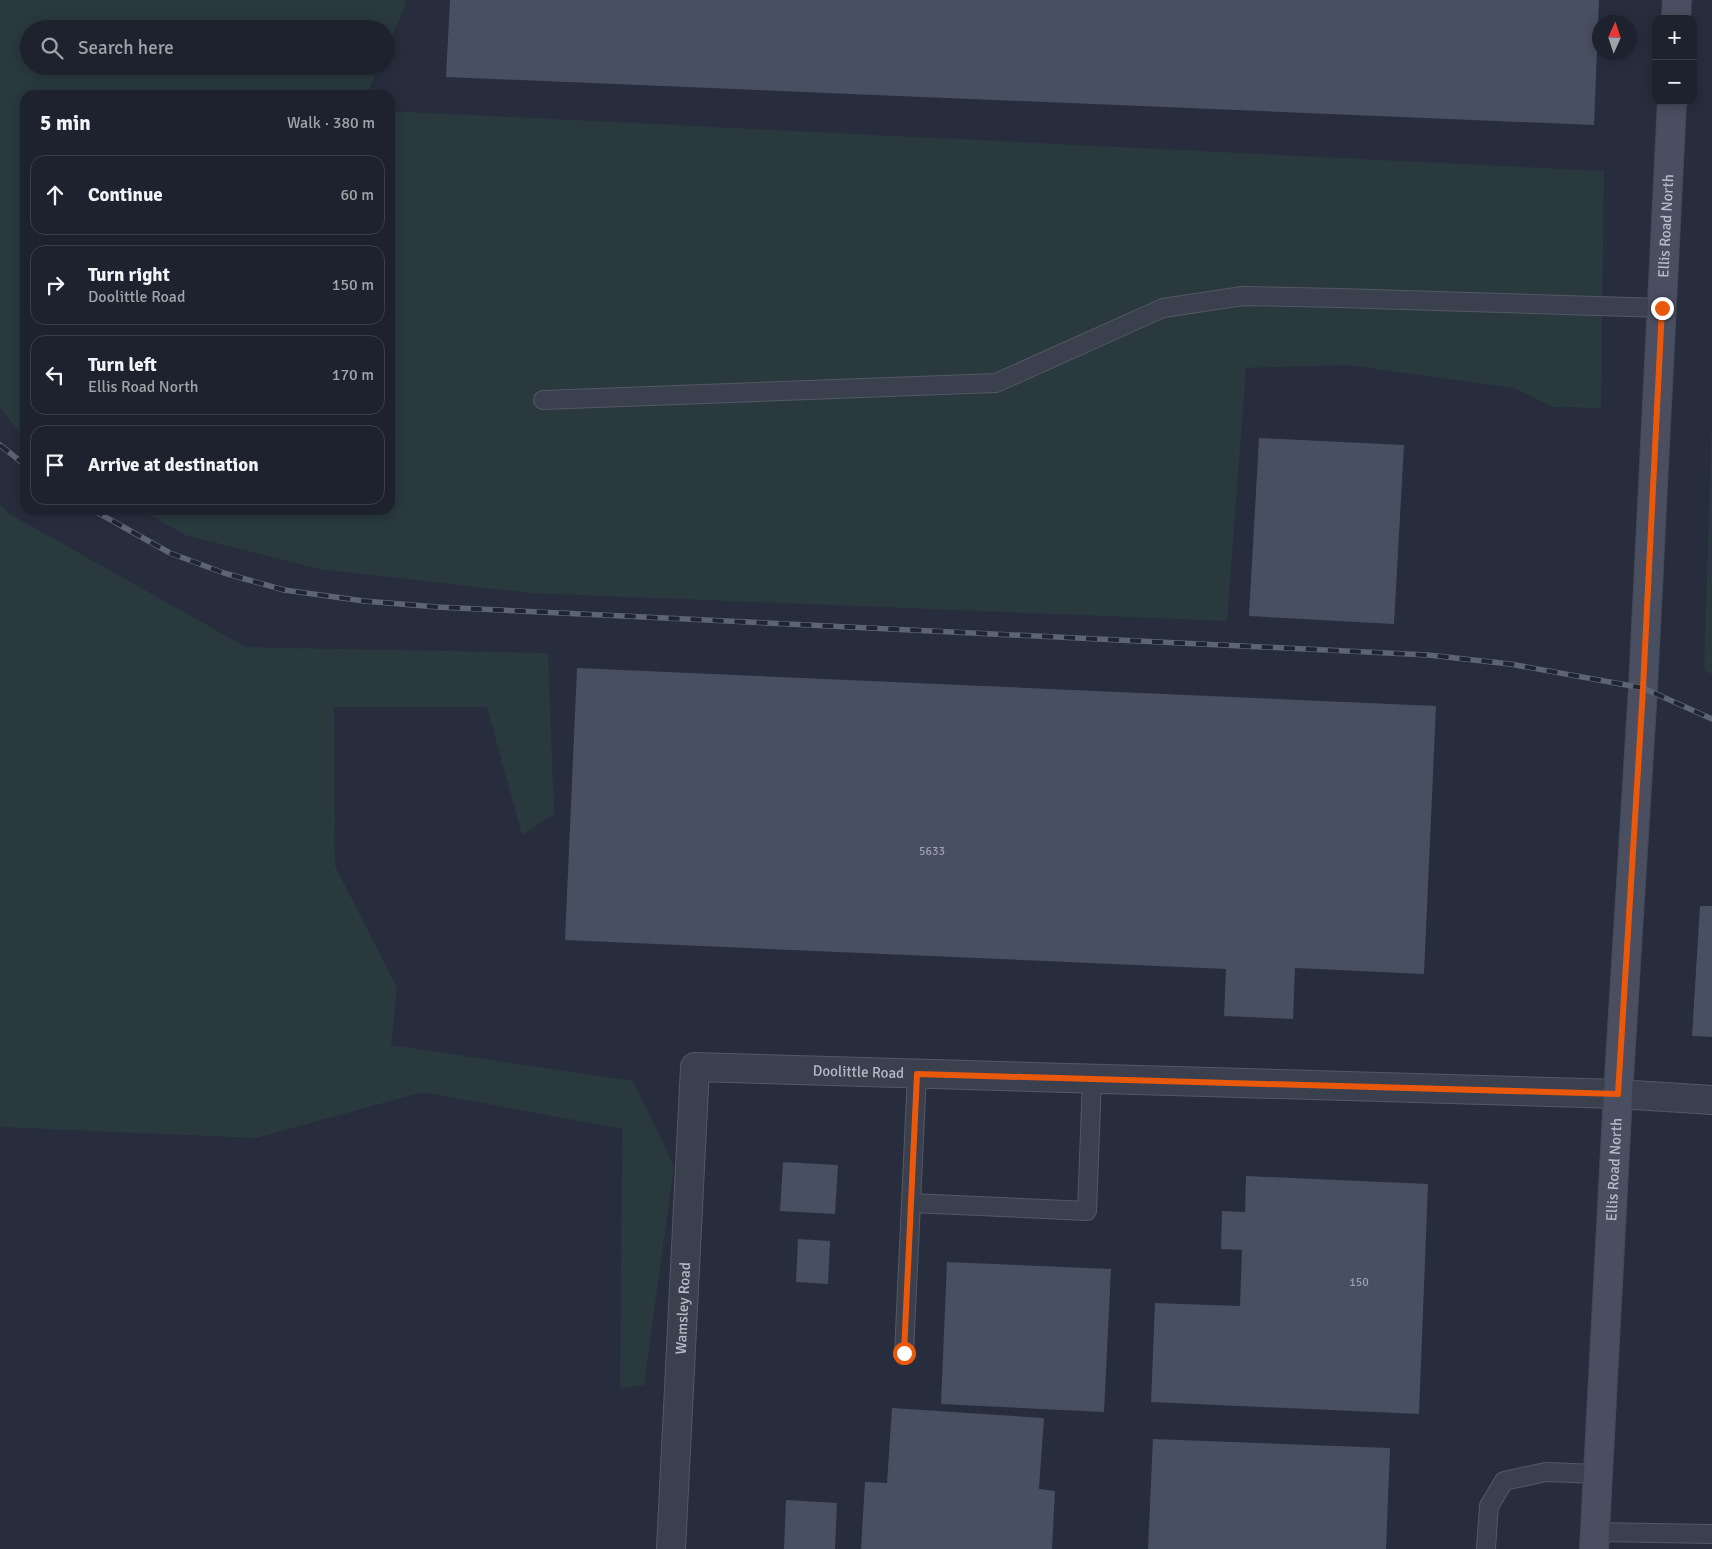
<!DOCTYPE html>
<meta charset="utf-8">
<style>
:root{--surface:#1d222e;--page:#2a2f3a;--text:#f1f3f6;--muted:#a0a4aa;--line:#3b3f4a}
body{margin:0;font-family:Signika,sans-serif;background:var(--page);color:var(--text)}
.controls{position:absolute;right:15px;top:15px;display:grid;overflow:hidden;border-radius:10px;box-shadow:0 2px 12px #0003}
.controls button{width:45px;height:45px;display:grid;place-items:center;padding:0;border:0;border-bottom:1px solid var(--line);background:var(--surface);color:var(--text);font:25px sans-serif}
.compass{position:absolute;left:1592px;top:15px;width:45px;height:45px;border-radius:50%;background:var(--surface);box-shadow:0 2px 12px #0003;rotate:3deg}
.stop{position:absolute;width:15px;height:15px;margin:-11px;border:4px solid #ea580c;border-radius:50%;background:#fff}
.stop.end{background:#ea580c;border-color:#fff;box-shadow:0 1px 5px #0008}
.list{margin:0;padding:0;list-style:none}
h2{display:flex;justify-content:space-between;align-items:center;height:65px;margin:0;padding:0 20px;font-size:21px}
h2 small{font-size:16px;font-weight:400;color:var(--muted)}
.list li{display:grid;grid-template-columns:32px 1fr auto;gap:15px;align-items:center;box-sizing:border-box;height:80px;margin:0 10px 10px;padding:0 10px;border:1px solid var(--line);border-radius:15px}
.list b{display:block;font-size:19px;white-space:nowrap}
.list p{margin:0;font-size:16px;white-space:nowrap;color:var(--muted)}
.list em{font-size:16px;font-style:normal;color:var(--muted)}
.icon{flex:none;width:28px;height:28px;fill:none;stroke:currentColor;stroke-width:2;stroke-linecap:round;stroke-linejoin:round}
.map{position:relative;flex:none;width:1712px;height:1549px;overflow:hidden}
.search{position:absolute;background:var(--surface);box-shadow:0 2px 12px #0003;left:20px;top:20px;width:375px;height:55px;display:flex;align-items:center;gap:12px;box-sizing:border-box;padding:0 18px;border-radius:28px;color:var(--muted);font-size:19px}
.panel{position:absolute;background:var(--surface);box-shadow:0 2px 12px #0003;left:20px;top:90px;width:375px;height:425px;border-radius:15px}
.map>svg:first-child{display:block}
.green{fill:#29393e}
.building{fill:#484f61}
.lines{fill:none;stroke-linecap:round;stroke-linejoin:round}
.lane-casing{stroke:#535865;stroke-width:20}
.street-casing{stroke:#535865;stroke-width:30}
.secondary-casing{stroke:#444957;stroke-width:30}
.lane{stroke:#3b404e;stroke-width:18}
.street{stroke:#3b404e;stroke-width:28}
.secondary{stroke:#494f60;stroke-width:28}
.rail-casing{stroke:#5d6474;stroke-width:5.5}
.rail{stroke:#1f2533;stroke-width:4;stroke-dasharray:11;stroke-linecap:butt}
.route{stroke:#ea580c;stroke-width:6}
.labels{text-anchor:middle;stroke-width:5;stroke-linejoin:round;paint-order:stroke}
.number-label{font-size:12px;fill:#9ba0ae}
.street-label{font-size:15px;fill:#b7bbc8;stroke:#1f2533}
</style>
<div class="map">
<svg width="1712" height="1549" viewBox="0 0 1712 1549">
<rect width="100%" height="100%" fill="#272d3d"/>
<!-- green -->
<g class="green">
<path d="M0,0H405V6L386,50V29H29V66H379L367,95H25V440L0,408Z"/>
<path d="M390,111L1604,171L1601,408L1553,407L1514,388L1347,365L1246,368L1227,621L530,593L319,569L185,535L141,510H390Z"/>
<path d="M1712,418V674L1704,670Z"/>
<path d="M0,505L8,513L246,647L548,653L554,814L522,835L487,707H334L335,866L397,988L391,1045L633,1081L674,1166L644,1385L620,1388L622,1129L423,1092L256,1138L0,1127Z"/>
</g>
<!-- building -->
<g class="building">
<path d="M450,0H1599L1594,125L446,77Z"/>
<path d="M1259,438L1404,445L1394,624L1249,616Z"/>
<path d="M577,668L1436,706L1424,974L1295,968L1293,1019L1224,1016L1226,969L565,940Z"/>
<path d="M1700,906H1712V1037L1692,1036Z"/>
<path d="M783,1162L838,1165L835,1214L780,1211Z"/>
<path d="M1246,1176L1428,1184L1419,1414L1151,1402L1155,1303L1240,1306L1242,1250L1221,1249L1222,1211L1245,1212Z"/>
<path d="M798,1239L830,1241L828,1284L796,1282Z"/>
<path d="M947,1262L1111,1269L1104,1412L941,1404Z"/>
<path d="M892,1408L1044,1418L1039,1489L1055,1491L1052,1549H861L865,1482L887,1483Z"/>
<path d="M1153,1439L1390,1448L1386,1549H1148Z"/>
<path d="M786,1500L837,1503L835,1549H784Z"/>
</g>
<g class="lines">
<!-- lane casing -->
<g class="lane-casing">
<g id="lane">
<path d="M543,400L996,383L1163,308L1243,296L1339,298L1662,308"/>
<path d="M911,1203L1087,1211L1092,1079"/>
<path d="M904,1353L917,1074"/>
<path d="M1595,1532L1712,1534"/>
<path d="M1486,1549L1489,1506L1504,1481L1546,1472L1598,1474"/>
</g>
</g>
<!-- street casing -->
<g class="street-casing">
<g id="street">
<path id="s1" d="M671,1549L695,1067L1618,1094L1712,1100"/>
</g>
</g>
<!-- secondary casing -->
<g class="secondary-casing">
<g id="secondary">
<path d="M1676,19L1677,0"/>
<path id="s2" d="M1594,1549L1618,1094L1643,688L1672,101"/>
</g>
</g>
<!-- lane -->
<use href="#lane" class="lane"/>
<!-- street -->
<use href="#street" class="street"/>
<!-- secondary -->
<use href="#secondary" class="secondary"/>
<!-- rail casing -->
<g class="rail-casing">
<g id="rail">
<path d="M0,445L25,465"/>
<path d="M93,510L170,553L224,573L284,590L364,601L437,607L1428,655L1510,664L1643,688L1712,719"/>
</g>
</g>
<!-- rail -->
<use href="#rail" class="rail"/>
</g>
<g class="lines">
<!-- route -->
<path class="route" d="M904,1353L917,1074L1618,1094L1643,688L1662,308"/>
</g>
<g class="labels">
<!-- number labels -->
<g class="number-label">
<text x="932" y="855">5633</text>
<text x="1359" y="1286">150</text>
</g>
<!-- street labels -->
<g class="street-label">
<text dy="5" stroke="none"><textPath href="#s2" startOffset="1325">Ellis Road North</textPath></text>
<text dy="5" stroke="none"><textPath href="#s1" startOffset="646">Doolittle Road</textPath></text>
<text dy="5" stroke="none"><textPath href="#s2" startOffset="380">Ellis Road North</textPath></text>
<text dy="5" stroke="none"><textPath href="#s1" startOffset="241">Wamsley Road</textPath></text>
</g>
</g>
</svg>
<div class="controls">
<button>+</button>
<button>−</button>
</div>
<svg class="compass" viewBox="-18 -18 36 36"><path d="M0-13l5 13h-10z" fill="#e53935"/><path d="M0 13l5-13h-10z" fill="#a0a4aa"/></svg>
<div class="stop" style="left:904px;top:1353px"></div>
<div class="stop end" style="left:1662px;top:308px"></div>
<div class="search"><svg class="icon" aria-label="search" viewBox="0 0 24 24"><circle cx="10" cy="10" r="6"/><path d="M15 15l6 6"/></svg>Search here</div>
<section class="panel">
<h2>5 min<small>Walk · 380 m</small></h2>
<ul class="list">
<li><svg class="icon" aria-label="ahead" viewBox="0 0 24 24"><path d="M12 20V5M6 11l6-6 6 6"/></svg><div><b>Continue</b></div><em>60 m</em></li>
<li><svg class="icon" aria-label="right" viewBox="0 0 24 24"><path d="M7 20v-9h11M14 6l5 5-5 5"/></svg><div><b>Turn right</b><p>Doolittle Road</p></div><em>150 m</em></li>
<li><svg class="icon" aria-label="left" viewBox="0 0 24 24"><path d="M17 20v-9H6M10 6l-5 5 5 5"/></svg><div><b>Turn left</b><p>Ellis Road North</p></div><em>170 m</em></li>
<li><svg class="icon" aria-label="arrive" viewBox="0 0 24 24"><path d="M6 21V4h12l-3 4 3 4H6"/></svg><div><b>Arrive at destination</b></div></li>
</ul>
</section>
</div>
